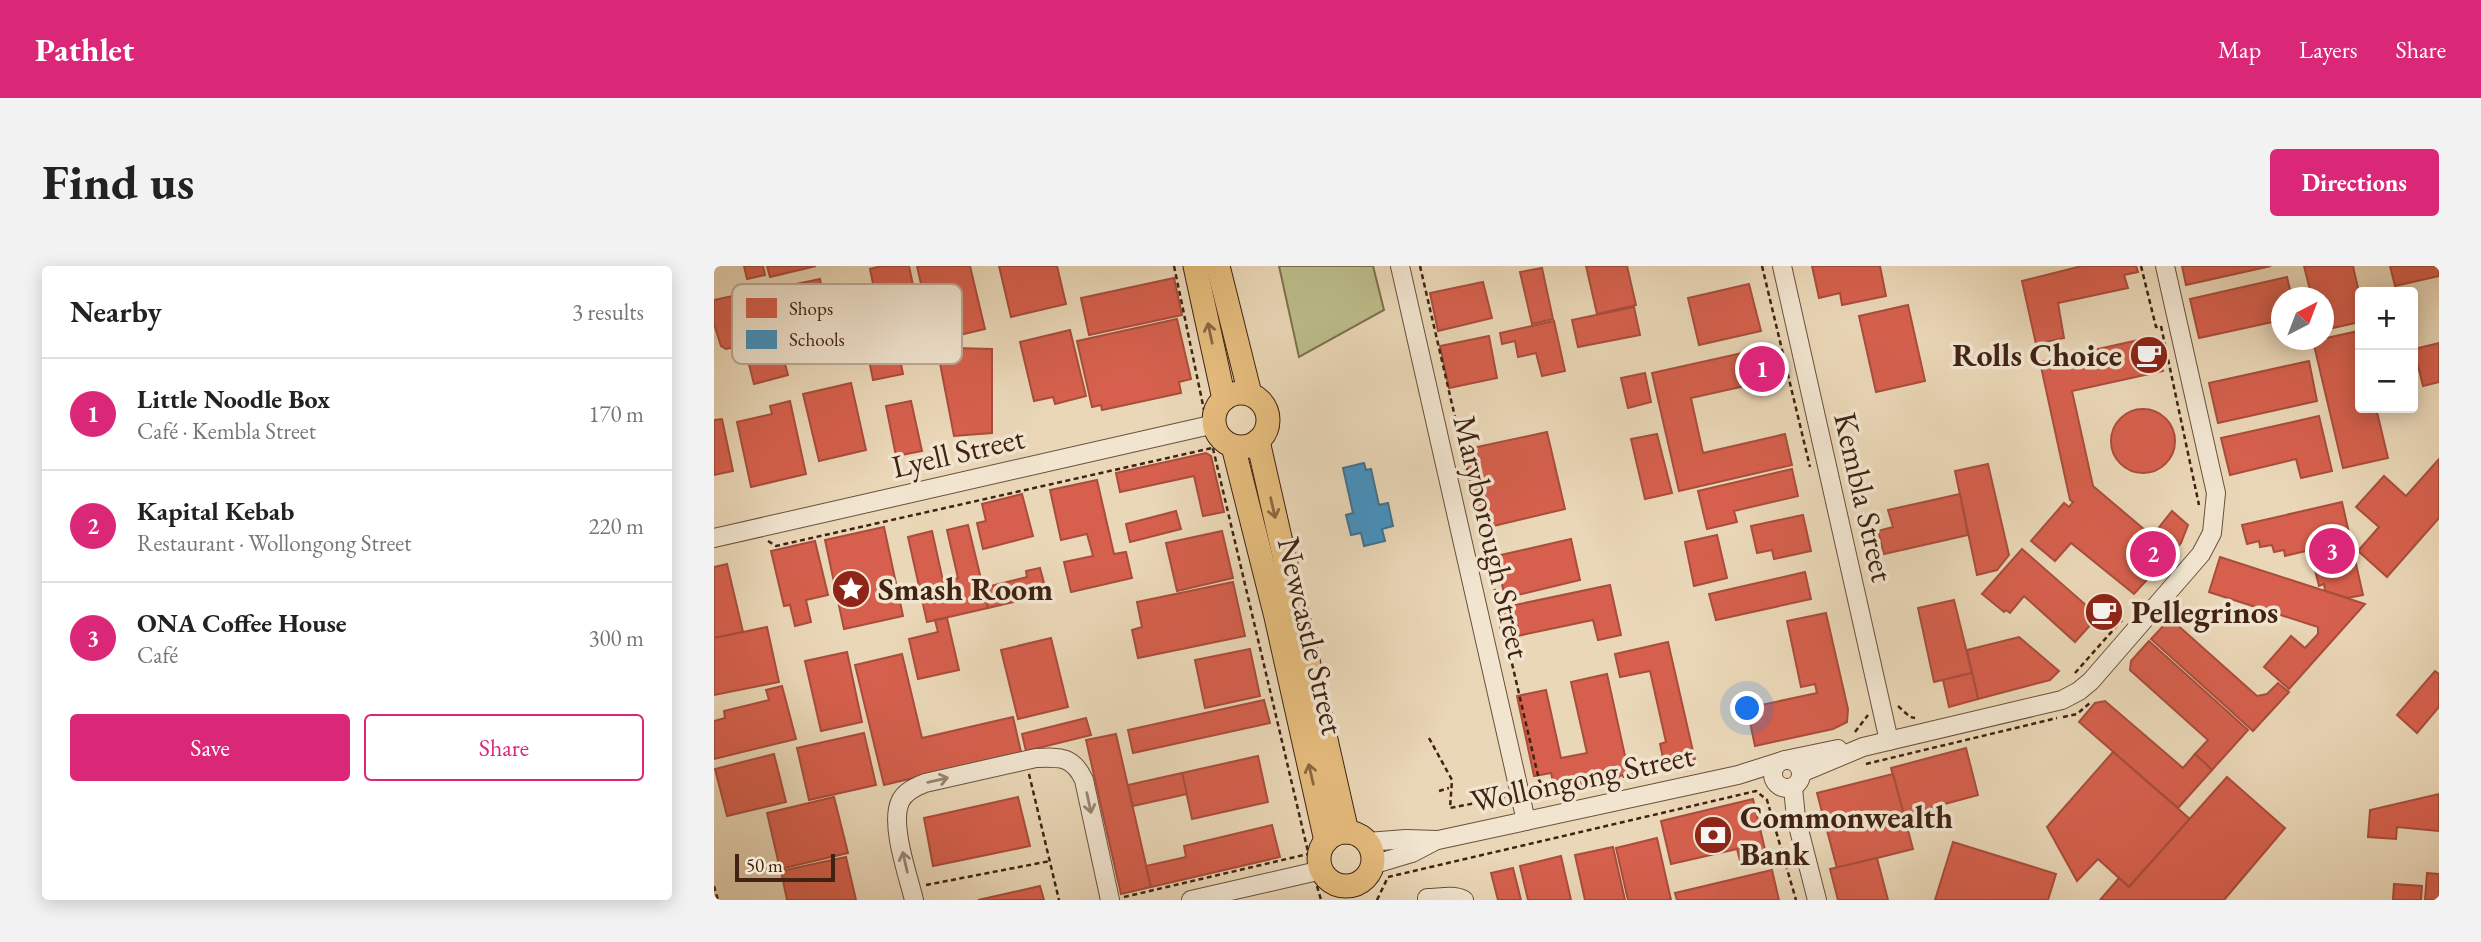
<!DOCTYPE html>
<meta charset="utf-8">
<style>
:root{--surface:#fff;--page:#f2f2f2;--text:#222;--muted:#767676;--line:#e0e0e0;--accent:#db2777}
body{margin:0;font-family:"EB Garamond",serif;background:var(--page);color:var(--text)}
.controls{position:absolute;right:21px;top:21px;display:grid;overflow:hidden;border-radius:7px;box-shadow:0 4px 18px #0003}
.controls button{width:63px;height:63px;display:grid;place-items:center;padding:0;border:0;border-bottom:2px solid var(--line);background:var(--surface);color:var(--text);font:35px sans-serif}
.compass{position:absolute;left:1557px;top:21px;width:63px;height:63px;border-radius:50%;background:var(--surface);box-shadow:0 4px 18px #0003;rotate:42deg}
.scale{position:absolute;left:21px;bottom:18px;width:100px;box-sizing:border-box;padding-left:7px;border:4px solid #412213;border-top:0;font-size:19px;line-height:24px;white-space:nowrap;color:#412213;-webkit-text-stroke:5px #f1e5d0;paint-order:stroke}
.you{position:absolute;left:1034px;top:443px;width:24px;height:24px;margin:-18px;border:5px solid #fff;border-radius:50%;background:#1a73e8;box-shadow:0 0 0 10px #1a73e833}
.badge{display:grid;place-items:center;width:46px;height:46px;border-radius:50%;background:var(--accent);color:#fff;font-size:23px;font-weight:700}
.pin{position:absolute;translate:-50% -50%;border:4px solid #fff;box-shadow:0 2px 7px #0006}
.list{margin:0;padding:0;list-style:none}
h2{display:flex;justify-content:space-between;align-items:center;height:91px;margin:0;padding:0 28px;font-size:30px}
h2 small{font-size:23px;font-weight:400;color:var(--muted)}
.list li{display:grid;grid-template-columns:46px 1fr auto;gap:21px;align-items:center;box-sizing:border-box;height:112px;padding:0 28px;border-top:2px solid var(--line)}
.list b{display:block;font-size:26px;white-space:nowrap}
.list p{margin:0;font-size:23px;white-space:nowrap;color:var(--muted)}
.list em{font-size:23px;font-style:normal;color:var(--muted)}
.actions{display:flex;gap:14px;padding:21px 28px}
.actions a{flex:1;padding:16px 0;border:2px solid var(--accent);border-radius:7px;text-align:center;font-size:24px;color:var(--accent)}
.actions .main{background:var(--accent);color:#fff}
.map{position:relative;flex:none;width:1725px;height:634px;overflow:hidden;border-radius:7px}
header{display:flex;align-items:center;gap:42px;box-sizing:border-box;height:98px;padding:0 35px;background:var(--accent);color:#fff}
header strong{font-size:33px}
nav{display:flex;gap:38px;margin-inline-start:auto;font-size:24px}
.intro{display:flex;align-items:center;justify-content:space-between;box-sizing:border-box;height:168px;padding:0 42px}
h1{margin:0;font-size:49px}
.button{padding:18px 32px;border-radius:7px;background:var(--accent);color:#fff;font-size:24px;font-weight:700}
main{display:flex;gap:42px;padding:0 42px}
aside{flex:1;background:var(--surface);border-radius:7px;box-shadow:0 4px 18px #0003}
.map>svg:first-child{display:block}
.green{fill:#bcbd8a;stroke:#7e704e;stroke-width:2}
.shops{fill:#d6604d;stroke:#a94d3c;stroke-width:2}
.schools{fill:#4393c3;stroke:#42718e;stroke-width:2}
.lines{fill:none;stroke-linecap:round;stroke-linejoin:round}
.minor-casing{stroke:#6b4f3c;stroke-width:20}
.major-casing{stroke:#412213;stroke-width:25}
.path{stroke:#412213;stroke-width:2.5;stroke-dasharray:5 3.5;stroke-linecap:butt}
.minor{stroke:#f1e5d0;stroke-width:18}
.major{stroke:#e5bc7c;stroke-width:23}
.oneway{stroke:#8b6742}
.oneway2{stroke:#998472}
.labels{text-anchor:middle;stroke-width:7;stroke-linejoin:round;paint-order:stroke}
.poi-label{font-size:32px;font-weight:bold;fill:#412213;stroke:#f1e5d0;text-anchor:start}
.street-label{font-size:32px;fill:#412213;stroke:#f1e5d0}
.key{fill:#f1e5d0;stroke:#bcaa97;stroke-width:2}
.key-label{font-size:19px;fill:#412213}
</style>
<header>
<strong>Pathlet</strong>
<nav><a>Map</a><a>Layers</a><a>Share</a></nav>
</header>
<div class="intro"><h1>Find us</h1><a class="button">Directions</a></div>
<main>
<aside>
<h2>Nearby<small>3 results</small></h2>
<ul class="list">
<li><span class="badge">1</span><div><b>Little Noodle Box</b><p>Café · Kembla Street</p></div><em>170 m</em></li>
<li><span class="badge">2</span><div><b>Kapital Kebab</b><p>Restaurant · Wollongong Street</p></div><em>220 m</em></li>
<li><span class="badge">3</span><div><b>ONA Coffee House</b><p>Café</p></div><em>300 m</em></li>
</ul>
<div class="actions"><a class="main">Save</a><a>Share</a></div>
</aside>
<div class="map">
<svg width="1725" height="634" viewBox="0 0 1725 634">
<rect width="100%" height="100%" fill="#ead7b7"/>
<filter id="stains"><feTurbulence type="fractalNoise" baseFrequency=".00286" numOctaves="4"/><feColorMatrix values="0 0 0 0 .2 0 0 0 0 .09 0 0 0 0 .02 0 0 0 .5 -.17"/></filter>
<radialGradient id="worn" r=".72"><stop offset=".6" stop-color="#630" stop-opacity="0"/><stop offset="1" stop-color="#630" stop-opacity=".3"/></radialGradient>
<!-- green -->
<path class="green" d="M565,0H659L670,44L585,91Z"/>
<!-- shops -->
<g class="shops">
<path d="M30,0H49L51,9L33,13Z"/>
<path d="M53,0H102L56,11Z"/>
<path d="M168,0H195L204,43L166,52L156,3Z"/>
<path d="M203,0H256L271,63L220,75Z"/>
<path d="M285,0H343L352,38L297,51Z"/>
<path d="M872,0H913L922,39L883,48Z"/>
<path d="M1098,0H1166L1172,30L1128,39L1126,27L1105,32Z"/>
<path d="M1368,0H1422L1424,6L1410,9L1414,22L1344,37L1350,72L1322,78L1308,15Z"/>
<path d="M1468,0H1557L1472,19Z"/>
<path d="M1590,0H1639L1646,31V56L1610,64V32H1598Z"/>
<path d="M1676,0H1725V10L1681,20Z"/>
<path d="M828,2L839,53L818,58L806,6Z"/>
<path d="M1573,11L1578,32H1568V54L1485,72L1476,33Z"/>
<path d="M460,12L468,49L375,69L367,32Z"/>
<path d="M106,13L111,38L58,48L54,24Z"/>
<path d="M769,16L778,52L724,65L716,27Z"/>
<path d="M1035,18L1047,65L985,79L974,32Z"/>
<path d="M51,23L74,109L40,118L30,79L12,83L7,80L0,58V34Z"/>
<path d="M1194,39L1211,115L1162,126L1145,50Z"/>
<path d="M920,41L926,69L864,81L858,54Z"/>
<path d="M463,53L477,113L465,116L467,127L388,144L387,139L378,141L363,75Z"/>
<path d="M840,55L851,105L828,110L822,87L804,91L801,75L788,78L786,67Z"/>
<path d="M356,64L372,130L341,138L339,131L320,135L306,76Z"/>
<path d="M1644,65L1646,74V142H1662L1674,192L1629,202L1599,75Z"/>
<path d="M775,70L783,112L735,122L726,80Z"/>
<path d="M1438,71L1449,105L1358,125L1379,220L1438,270L1458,245L1474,259L1467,277L1420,328L1357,277L1341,295L1317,275L1350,237L1355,241L1359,236L1356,234L1326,96Z"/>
<path d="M1725,77V116L1709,120L1700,83Z"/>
<path d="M241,82L278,83V167L240,170L225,92L240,90Z"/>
<path d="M1051,82L1058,114L977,132L989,187L1071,168L1078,199L965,225L938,107Z"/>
<path d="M185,88L189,108L159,114L155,94Z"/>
<path d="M1595,95L1603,135L1504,157L1495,117Z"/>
<path d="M931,107L937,136L914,142L907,112Z"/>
<path d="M137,117L152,184L105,195L89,128Z"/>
<path d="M76,135L92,208L37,221L23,156L58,148L56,140Z"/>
<path d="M197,135L208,185L182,190L172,140Z"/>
<circle cx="1429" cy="175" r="32"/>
<path d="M1605,150L1618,205L1587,212L1582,193L1516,209L1507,172Z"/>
<path d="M8,153L19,205L0,209V154Z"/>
<path d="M833,166L851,243L767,263L749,184Z"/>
<path d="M943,168L958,227L931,233L917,173Z"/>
<path d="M492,187L497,190L510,246L489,250L480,210L406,226L402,207Z"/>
<path d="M1725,193V252L1673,311L1644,285L1665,261L1642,241L1670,210L1692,230Z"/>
<path d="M1274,198L1295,289L1283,304L1263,309L1241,205Z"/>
<path d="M1078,203L1084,230L1020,245L1023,256L993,263L984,225Z"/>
<path d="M383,214L400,288L412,286L418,312L357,326L350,296L379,290L373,268L347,274L336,224Z"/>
<path d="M308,228L319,270L269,283L263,257L272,255L268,238Z"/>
<path d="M1246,228L1254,269L1170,288L1164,265L1179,261L1174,244Z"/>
<path d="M1628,236L1649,329L1634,332L1611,325L1610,318L1605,320L1596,284L1571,290L1570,284L1560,286L1558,279L1546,281L1545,275L1533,278L1528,259Z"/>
<path d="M462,245L467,263L416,276L412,258Z"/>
<path d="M1089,249L1097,285L1060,293L1058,284L1043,287L1037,260Z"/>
<path d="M254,259L274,342L213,356L194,271L218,265L229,315L244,312L233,264Z"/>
<path d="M170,261L189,350L130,363L111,274Z"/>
<path d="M508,265L519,312L463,325L452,277Z"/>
<path d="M1003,269L1013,312L980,320L971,276Z"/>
<path d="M857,273L866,314L791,332L782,290Z"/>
<path d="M101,275L114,329L92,334L97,356L81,360L76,339L70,340L57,285Z"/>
<path d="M1308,283L1381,347L1376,353L1379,356L1361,376L1310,330L1296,347L1292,344L1290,346L1268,328Z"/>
<path d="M1506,291L1611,325L1651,338L1575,423L1550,401L1577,370L1591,382L1604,368V361L1495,326Z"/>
<path d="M13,298L29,366L0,372V301Z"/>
<path d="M326,302L333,328L274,342L269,322L313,311L312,305Z"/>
<path d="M1091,306L1097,333L1002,354L995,328Z"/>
<path d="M519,316L531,370L424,392L418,364L428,361L423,336Z"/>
<path d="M896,319L907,369L884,374L879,354L789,373L782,343Z"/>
<path d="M1240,334L1258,407L1220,416L1204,342Z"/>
<path d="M1112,347L1134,443L1133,456L1119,463L1041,480L1033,442L1103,427L1101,418L1087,421L1073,355Z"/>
<path d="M233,352L245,404L204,413L195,373L224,366L221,354Z"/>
<path d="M1460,356L1543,430L1553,428L1564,417L1575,426L1539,465L1437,373L1452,357L1456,360Z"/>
<path d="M53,361L65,416L0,429V372Z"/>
<path d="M1305,371L1345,405L1336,414L1264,433L1253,384Z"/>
<path d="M337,372L354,441L304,453L287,384Z"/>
<path d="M1435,375L1534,464L1498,504L1481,488L1494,474L1416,404L1417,395Z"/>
<path d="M954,376L981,494L951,501L946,478L952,476L936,405L906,411L901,388Z"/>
<path d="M536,383L546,430L491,442L481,394Z"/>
<path d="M133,386L148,456L107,465L91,395Z"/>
<path d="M188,388L208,472L299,451L307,486L170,519L141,399Z"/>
<path d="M1721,405L1725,408V441L1703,467L1683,449Z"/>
<path d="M1258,407L1264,433L1235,441L1229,414Z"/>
<path d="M893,408L915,508L841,524L837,507L820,510L803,430L832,424L847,492L873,487L857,416Z"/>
<path d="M68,420L82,473L0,493V455L11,452L10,445L55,434L52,424Z"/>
<path d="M550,434L556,457L419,487L414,464Z"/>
<path d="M1391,435L1469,502L1481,488L1498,504L1464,542L1365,456L1381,437Z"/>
<path d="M372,452L377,469L312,485L308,468Z"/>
<path d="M150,467L162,519L95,534L83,482Z"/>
<path d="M402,468L437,621L407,628L372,474Z"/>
<path d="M1252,482L1264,529L1190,549L1177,502Z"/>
<path d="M1399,486L1476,553L1415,621L1384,593L1363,615L1333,561Z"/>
<path d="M60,488L72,536L13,550L1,503Z"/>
<path d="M544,490L554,536L478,553L468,507Z"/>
<path d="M468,507L473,528L419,540L414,519Z"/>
<path d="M1179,508L1199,583L1123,602L1103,527Z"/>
<path d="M1513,511L1571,562L1510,634H1386L1405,612L1415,621Z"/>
<path d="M1725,528V565L1683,561L1682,573L1654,571L1656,544Z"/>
<path d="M120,531L134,587L66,603L53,547Z"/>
<path d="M304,531L316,580L219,600L210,552Z"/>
<path d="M1039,533L1053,592L1027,598L1023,583L957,598L947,555Z"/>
<path d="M558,559L566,591L437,621L432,600L472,591L470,580Z"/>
<path d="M943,572L957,634H914L902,582Z"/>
<path d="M1239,576L1342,608L1334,634H1221Z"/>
<path d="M899,581L911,634H871L861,589Z"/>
<path d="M847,590L857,634H814L806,600Z"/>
<path d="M132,591L142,634H73L67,605Z"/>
<path d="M1163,592L1174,634H1124L1116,603Z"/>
<path d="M799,602L807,634H784L777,607Z"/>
<path d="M1058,604L1065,634H963L961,627Z"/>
<path d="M1713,607L1725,608V634H1711Z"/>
<path d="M1680,618L1708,620L1707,634H1679Z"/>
<path d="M326,620L330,634H264Z"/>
</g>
<!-- schools -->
<path class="schools" d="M650,197L652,204L657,203L665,239L674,237L679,260L668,263L671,275L650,280L647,267L637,269L632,249L639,247L629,202Z"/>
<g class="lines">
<!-- minor casing -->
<g class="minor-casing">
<g id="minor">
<path d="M686,0L812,555"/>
<path d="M1068,0L1175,475"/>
<path d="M0,272L501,158"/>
<circle cx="1073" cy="508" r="14"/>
<path d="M1071,494L1124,483"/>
<path d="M1087,507L1149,481L1348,434L1365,425L1377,415L1487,288L1498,267L1502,227L1451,0"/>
<path d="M1079,522L1082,552L1103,634"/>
<path d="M653,576L692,573L724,574L1024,509L1065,496"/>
<path d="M658,599L698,587L721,575"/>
<path d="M200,634C194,609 176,559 186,536C190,526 201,521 211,517L322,492C346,491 359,490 370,514L396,634"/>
<path d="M477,634L608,604"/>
<path d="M713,634V632C725,632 740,628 750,634"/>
</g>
</g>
<!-- major casing -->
<g class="major-casing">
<g id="major">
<path d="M481,0L510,133"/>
<path d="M504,0L536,128"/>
<circle cx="527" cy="154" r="27"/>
<path d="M544,175L633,566"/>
<path d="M519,180L562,351L612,575"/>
<circle cx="632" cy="593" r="27"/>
</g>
</g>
<!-- path -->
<g class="path">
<path d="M460,0L490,144"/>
<path d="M706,0L825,514L833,527H840L920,508L934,512"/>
<path d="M1048,0L1096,201"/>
<path d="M1427,0L1442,61L1447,60L1485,239"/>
<path d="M497,174L595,590"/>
<path d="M54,275L62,280L498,182"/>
<path d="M1361,407L1408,354"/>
<path d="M1184,440L1196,451L1201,452"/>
<path d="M1349,451L1363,448L1377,436"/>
<path d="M1141,466L1154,449"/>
<path d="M715,472L738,514L736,542L792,531"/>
<path d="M1152,498L1343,452"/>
<path d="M315,508L345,634"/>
<path d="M725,525L735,522"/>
<path d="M212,619L336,595"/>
<path d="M0,620L4,634"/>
<path d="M603,620L607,634"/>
<path d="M410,631L594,588"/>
<path d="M663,634L674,611L1042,525L1053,534L1082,634"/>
</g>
<!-- minor -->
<use href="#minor" class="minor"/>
<!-- major -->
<use href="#major" class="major"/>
</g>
<!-- one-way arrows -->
<defs><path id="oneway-shaft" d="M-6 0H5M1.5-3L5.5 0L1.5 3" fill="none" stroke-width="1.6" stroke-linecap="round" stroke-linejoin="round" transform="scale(1.75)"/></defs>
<g class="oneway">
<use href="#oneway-shaft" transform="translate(496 67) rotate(-102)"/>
<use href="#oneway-shaft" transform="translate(559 242) rotate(77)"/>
<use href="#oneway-shaft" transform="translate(597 508) rotate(-103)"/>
</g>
<g class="oneway2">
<use href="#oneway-shaft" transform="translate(224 514) rotate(-13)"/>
<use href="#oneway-shaft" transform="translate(375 537) rotate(78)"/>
<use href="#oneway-shaft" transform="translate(191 596) rotate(-103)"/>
</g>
<!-- icons -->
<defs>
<g id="cafe-disc" transform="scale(2.0125)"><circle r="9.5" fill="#8f2418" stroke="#f1e5d0"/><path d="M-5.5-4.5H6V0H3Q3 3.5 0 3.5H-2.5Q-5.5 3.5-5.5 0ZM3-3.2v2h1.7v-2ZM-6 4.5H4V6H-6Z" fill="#fff"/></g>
<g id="sight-disc" transform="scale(2.0125)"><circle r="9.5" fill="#8f2418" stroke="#f1e5d0"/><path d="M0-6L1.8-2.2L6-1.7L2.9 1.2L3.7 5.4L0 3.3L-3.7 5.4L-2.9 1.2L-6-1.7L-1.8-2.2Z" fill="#fff"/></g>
<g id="bank-disc" transform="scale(2.0125)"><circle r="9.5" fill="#8f2418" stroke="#f1e5d0"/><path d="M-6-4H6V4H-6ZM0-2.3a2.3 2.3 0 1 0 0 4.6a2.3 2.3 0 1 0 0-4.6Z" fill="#fff"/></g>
</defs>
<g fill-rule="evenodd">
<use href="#cafe-disc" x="1435" y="89"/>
<use href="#sight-disc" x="137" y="323"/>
<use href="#cafe-disc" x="1390" y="346"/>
<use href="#bank-disc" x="999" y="569"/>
</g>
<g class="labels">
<!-- poi labels -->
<g class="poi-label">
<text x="1408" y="100" text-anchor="end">Rolls Choice</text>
<text x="164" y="334">Smash Room</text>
<text x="1417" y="357">Pellegrinos</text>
<text x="1026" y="562">Commonwealth<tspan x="1026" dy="37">Bank</tspan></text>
</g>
<!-- street labels -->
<g class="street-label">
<text transform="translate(244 186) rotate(-13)" y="11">Lyell Street</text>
<text transform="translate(1150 231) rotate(77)" y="11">Kembla Street</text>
<text transform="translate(778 271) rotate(77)" y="11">Maryborough Street</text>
<text transform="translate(597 370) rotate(77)" y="11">Newcastle Street</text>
<text transform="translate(868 512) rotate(-12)" y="11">Wollongong Street</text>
</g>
</g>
<!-- legend -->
<rect x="18" y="18" width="230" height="80" rx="10" class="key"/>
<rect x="32" y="32" width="31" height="20" fill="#d6604d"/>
<rect x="32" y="64" width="31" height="19" fill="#4393c3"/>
<g class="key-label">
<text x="75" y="49">Shops</text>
<text x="75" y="80">Schools</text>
</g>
<rect width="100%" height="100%" filter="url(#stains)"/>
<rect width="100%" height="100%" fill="url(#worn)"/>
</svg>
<div class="controls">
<button>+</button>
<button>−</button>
</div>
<svg class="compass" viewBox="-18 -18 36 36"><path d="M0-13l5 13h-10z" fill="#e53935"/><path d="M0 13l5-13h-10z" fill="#767676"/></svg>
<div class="scale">50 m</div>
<div class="you"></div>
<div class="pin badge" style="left:1048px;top:103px">1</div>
<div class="pin badge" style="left:1439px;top:288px">2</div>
<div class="pin badge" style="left:1618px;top:285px">3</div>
</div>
</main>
